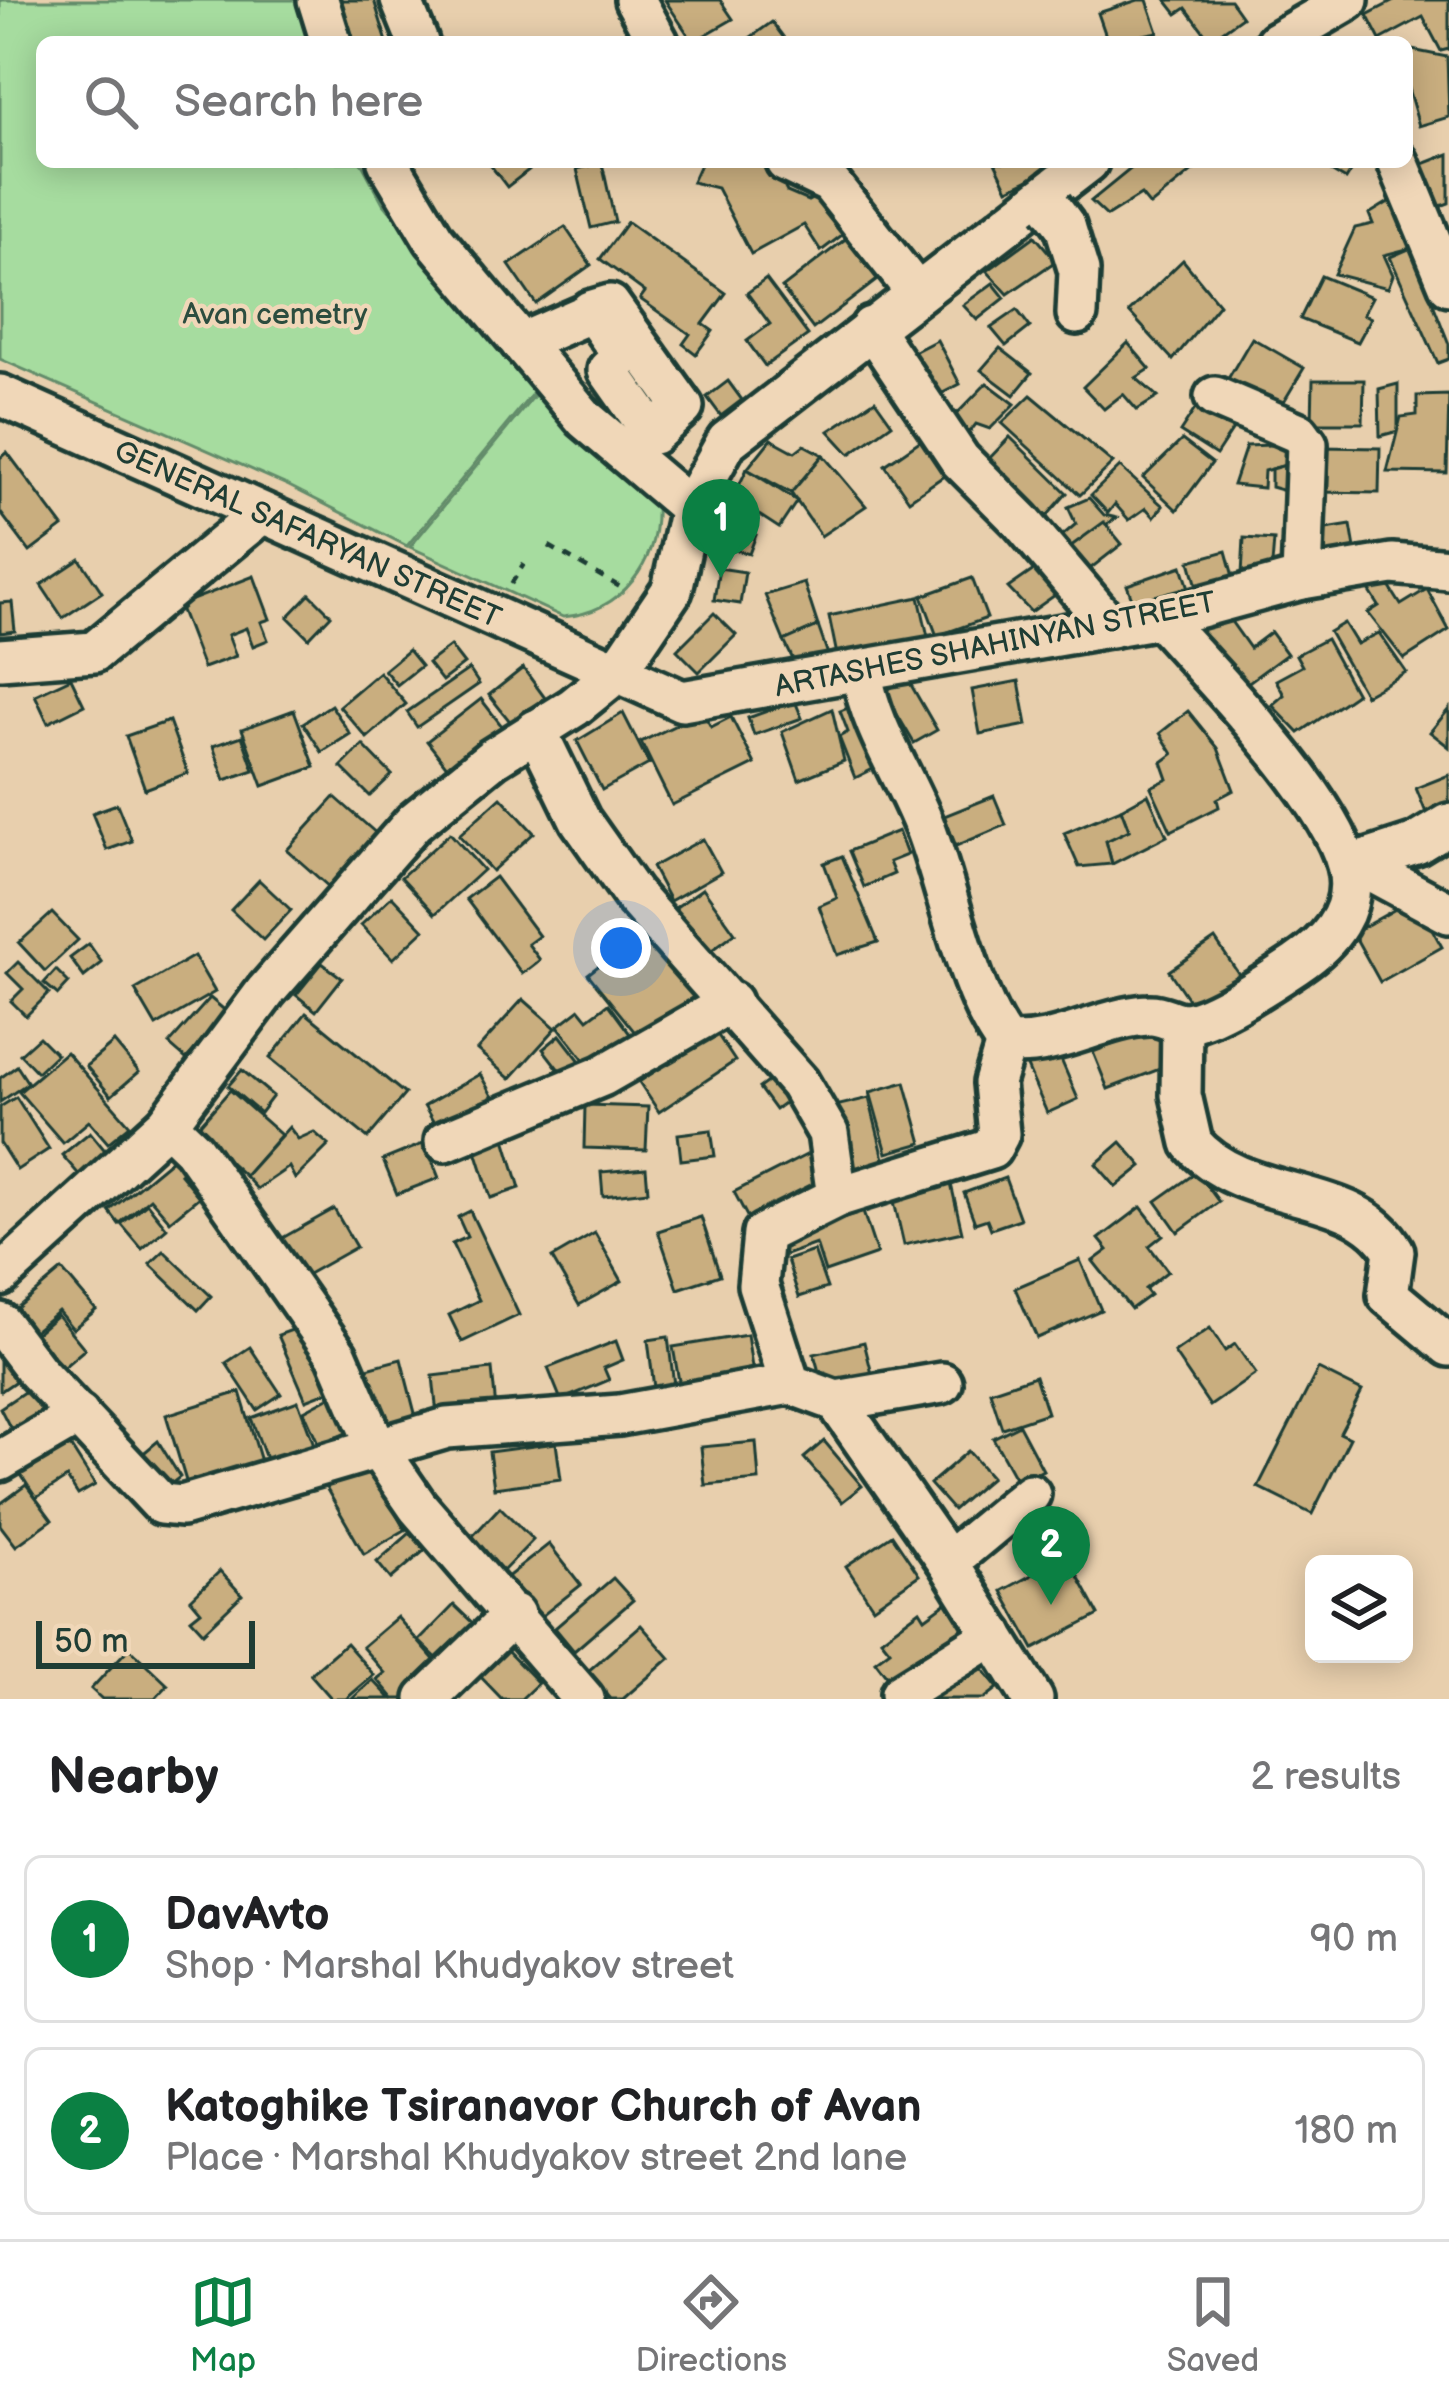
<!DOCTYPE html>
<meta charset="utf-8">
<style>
:root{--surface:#fff;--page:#f6f6f6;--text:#202124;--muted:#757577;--line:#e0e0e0;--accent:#0b8043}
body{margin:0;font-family:"Balsamiq Sans",sans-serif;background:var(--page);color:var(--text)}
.controls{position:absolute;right:36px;bottom:36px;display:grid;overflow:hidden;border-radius:18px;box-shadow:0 6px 30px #0003}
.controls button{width:108px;height:108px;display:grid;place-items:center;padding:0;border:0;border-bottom:3px solid var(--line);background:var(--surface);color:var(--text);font:60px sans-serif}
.scale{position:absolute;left:36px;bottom:30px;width:219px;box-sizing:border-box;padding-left:12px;border:6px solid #1f3d34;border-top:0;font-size:33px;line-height:42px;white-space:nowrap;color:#1f3d34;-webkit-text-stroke:9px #f0d7b8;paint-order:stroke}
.you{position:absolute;left:621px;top:948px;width:42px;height:42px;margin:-30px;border:9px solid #fff;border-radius:50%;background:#1a73e8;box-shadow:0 0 0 18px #1a73e833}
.badge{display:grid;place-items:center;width:78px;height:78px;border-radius:50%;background:var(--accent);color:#fff;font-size:39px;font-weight:700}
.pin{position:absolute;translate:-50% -99px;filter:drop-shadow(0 3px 6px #0008)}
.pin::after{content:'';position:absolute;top:63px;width:42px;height:36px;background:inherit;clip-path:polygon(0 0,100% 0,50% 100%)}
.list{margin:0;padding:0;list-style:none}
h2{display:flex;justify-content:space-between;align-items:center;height:156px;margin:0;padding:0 48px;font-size:51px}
h2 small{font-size:39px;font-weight:400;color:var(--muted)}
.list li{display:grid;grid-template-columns:78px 1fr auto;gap:36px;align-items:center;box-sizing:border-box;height:168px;margin:0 24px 24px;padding:0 24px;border:3px solid var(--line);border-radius:18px}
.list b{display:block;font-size:45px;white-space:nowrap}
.list p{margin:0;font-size:39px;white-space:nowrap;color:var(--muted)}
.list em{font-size:39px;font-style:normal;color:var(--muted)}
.icon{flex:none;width:66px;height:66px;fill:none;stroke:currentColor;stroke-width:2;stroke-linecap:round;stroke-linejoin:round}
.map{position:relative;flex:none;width:1449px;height:1699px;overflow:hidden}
.search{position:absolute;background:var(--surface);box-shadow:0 6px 30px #0003;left:36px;right:36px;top:36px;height:132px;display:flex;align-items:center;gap:30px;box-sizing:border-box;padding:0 42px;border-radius:18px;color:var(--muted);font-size:45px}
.sheet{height:540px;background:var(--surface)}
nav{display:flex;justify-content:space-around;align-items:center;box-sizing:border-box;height:168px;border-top:3px solid var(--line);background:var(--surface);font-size:33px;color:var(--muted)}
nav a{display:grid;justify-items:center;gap:6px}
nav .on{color:var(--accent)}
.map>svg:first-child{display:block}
.green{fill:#a6dc9f;stroke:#628c6a;stroke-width:3}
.building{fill:#c9ae7f;stroke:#1f3d34;stroke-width:3}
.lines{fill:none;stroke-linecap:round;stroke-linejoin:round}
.minor-casing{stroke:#1f3d34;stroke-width:48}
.path{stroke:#1f3d34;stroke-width:4.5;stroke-dasharray:9 9;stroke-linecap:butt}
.minor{stroke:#f0d7b8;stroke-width:39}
.minor-bridge-casing{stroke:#1f3d34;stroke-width:48;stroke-linecap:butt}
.minor-bridge{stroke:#f0d7b8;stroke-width:39}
.labels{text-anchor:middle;stroke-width:9;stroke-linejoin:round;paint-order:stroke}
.park-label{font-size:30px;fill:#2c4d3f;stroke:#f0d7b8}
.street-label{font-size:30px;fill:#1f3d34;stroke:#f0d7b8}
</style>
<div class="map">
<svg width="1449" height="1699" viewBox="0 0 1449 1699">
<rect width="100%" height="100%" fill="#e8cfad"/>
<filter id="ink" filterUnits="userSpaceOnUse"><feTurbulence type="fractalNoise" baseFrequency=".00833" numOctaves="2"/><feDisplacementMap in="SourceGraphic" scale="24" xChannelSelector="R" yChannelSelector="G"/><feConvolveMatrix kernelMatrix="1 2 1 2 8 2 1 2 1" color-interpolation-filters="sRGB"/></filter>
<g filter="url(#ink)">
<!-- green -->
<g class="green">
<path d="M0,0H301L307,42H42V162H361L383,203L537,388L407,546L289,486L0,359Z"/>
<path d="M538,391L656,504C659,563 622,612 563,617L410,547Z"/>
</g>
<!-- building -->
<g class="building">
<path d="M341,0H374L387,42H354Z"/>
<path d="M665,0H720L733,19L693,42Z"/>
<path d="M1138,0H1147L1158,32L1108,42L1098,13Z"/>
<path d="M1166,0H1230L1242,17L1210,40L1186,8L1177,14Z"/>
<path d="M1396,0H1449V49L1441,51L1423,17L1380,40L1367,15Z"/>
<path d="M772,22L787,42H744Z"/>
<path d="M1407,49L1447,57L1449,117L1419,126L1407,85Z"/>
<path d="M1449,154V203L1427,211L1410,169Z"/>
<path d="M488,162H539L507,187Z"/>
<path d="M701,162L773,165L787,192L808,201L828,190L854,226L821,251L804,225L751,254L717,188L692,182Z"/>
<path d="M995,162H1047L1050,169L1008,189Z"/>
<path d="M1139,162L1200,165L1150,206L1141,195L1107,216L1091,201Z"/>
<path d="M1316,162H1357L1346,180Z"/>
<path d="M602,163L615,222L591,228L577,169Z"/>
<path d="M1392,200L1411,248L1384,255L1393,275L1388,288L1334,274L1355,228L1373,224L1369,214Z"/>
<path d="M627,222L726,293L703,324L713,331L696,354L683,344L690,334L640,299L645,292L600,259Z"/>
<path d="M565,227L591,265L536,304L509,265Z"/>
<path d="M857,230L889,271L813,329L782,288Z"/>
<path d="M1035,236L1056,261L1008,294L987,271Z"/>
<path d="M1411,248L1449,344V359L1438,363L1390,257Z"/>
<path d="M1183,260L1219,304L1173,360L1129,312Z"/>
<path d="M1321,276L1372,297L1363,314L1371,318L1358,342L1300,319Z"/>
<path d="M766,279L808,335L765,366L747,341L770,324L747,293Z"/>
<path d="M993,283L1005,298L977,320L963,305Z"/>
<path d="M1017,310L1030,327L1006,346L991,328Z"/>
<path d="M1252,338L1304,368L1274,418L1222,389Z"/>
<path d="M937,340L960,384L933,398L910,354Z"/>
<path d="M1128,343L1150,369L1136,378L1158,397L1137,410L1123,394L1104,409L1083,387Z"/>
<path d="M1000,348L1032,373L1014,395L981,370Z"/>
<path d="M1313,380H1364L1363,423H1312Z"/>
<path d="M728,381L742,400L721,416L707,397Z"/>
<path d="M987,383L1015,404L990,429L976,424L970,432L945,426Z"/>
<path d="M1398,384V431L1380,436L1379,389Z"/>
<path d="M1031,395L1113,463L1080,495L1002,423Z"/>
<path d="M1449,395L1447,473L1387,472L1401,417L1417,415V396Z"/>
<path d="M875,400L892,424L850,454L829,431Z"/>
<path d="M1201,400L1237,423L1216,455L1180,432Z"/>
<path d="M927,436L951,471L909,500L885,465Z"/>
<path d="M1010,437L1067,493L1040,524L983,465Z"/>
<path d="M771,439L795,452L804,445L823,455L791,493L747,469Z"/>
<path d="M1182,440L1212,463L1177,510L1143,478Z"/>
<path d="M1296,444L1297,462L1264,471L1263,488L1233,485L1246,446Z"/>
<path d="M1320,447L1380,448L1379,493L1319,492Z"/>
<path d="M7,452L63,527L30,552L0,512V458Z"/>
<path d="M823,455L866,506L821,536L791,493Z"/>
<path d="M1297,462L1287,513L1285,491L1271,487V469Z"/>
<path d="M1120,467L1163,506L1154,517L1146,508L1129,520L1115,504L1108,513L1091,495Z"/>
<path d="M747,469L797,501L779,528L733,498Z"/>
<path d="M1089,498L1104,515L1117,518L1067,549L1056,541L1076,524L1068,507Z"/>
<path d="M1104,522L1122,544L1086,572L1067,549Z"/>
<path d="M722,525L756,535L749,554L717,544Z"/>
<path d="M1351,525L1356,554L1320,561L1314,531Z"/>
<path d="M1244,538L1274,540L1271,577L1242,575Z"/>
<path d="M1226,551L1234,580L1198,590L1190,561Z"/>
<path d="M80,559L102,592L63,618L41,585Z"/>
<path d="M1044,563L1065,588L1031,612L1008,588Z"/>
<path d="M1182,566L1190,591L1136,610L1127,585Z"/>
<path d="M719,568L745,572L740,604L714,600Z"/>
<path d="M1380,572L1401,605L1427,589L1449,630L1404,659L1368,613L1379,606L1364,582Z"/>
<path d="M254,576L270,619L261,622L268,640L253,646L246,628L228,635L236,656L203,668L179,605Z"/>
<path d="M972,578L987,618L937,636L922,596Z"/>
<path d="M804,583L818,626L784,641L765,595Z"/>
<path d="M310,594L331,615L309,638L288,617Z"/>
<path d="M919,597L929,641L838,660L829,616Z"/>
<path d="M12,602L15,631L0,633V603Z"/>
<path d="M714,613L736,635L699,672L677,650Z"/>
<path d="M1225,613L1250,648L1271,632L1287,654L1242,687L1201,630Z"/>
<path d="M1344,623L1357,644L1379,633L1406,672L1365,695L1329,632Z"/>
<path d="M818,626L833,669L802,678L784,641Z"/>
<path d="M1326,639L1356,694L1299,733L1272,705L1284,695L1276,680L1302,666L1296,655Z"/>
<path d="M450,646L464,664L442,681L428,663Z"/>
<path d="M408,650L421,666L397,685L384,670Z"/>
<path d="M523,668L545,698L512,724L489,695Z"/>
<path d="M469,669L479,684L417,727L407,712Z"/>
<path d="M379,672L406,704L367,738L339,706Z"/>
<path d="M71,678L84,705L48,723L35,695Z"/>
<path d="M907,678L937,730L914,743L884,692Z"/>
<path d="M1019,681L1027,725L980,734L972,690Z"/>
<path d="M481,699L505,730L451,772L427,741Z"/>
<path d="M795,701L802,718L754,735L748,718Z"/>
<path d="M858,704L885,763L855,778L839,737L848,732L840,711Z"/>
<path d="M331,705L350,734L322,752L303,723Z"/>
<path d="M832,709L844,761L799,780L782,732Z"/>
<path d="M1449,709V747L1430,732Z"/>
<path d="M294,710L315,767L263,786L242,729Z"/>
<path d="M1188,711L1218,748L1234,790L1217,799L1219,807L1171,831L1151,787L1168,779L1162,762L1173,754L1160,733Z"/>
<path d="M703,712L711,727L731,717L755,764L672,805L641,742Z"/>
<path d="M623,713L649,764L602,790L577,741Z"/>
<path d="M169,721L188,773L145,789L126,736Z"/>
<path d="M242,736L254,770L225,780L213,746Z"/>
<path d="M363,745L392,775L370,796L341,767Z"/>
<path d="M1449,775V812L1429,820L1416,788Z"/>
<path d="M1148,794L1167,836L1112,864L1106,841L1129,830L1121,809Z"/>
<path d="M994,796L1006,825L956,846L944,816Z"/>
<path d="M335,797L378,835L330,888L287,850Z"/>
<path d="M501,797L534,833L492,871L459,835Z"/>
<path d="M117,804L132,841L107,850L92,813Z"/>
<path d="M1121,809L1129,830L1106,841L1112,864L1079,867L1064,833Z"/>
<path d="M898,831L907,855L889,862L894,874L864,887L849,851Z"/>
<path d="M450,833L483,870L435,914L401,877Z"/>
<path d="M703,839L721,872L670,901L652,867Z"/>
<path d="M842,856L878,942L837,955L819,906L837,898L824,863Z"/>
<path d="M495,877L539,936L528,944L540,960L522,974L466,899Z"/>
<path d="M259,880L291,910L263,940L231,910Z"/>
<path d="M703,888L735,933L705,955L672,910Z"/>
<path d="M392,896L424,930L393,959L361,925Z"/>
<path d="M1415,898L1442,947L1380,982L1353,933Z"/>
<path d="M52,913L78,940L45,971L19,943Z"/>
<path d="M652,924L705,992L642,1041L588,974Z"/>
<path d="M1215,939L1242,979L1196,1011L1169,971Z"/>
<path d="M89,944L102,963L84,977L70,958Z"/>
<path d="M194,956L215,992L156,1026L135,990Z"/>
<path d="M18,962L49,993L26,1016L11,1001L23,989L7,973Z"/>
<path d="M322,963L342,978L316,1011L296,995Z"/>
<path d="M56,970L69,983L58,995L44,983Z"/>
<path d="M210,998L228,1013L186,1059L169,1044Z"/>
<path d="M523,999L556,1028L510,1079L477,1050Z"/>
<path d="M608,1004L633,1038L592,1070L558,1026L580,1009L588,1019Z"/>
<path d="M306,1013L405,1094L368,1138L270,1058Z"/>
<path d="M1163,1025L1178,1062L1108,1089L1093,1052Z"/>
<path d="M715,1031L735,1061L659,1112L639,1082Z"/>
<path d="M560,1035L587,1070L570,1084L543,1049Z"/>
<path d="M39,1037L56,1054L37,1072L20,1054Z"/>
<path d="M114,1042L139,1072L111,1096L86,1066Z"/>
<path d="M1056,1048L1078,1099L1047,1113L1025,1062Z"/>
<path d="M66,1052L130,1125L108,1143L89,1121L63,1143L19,1092Z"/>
<path d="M17,1066L28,1083L0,1102V1078Z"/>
<path d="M242,1070L273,1096L260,1113L228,1086Z"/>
<path d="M480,1074L495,1101L440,1133L424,1106Z"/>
<path d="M777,1075L794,1096L775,1110L759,1088Z"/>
<path d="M905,1082L922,1143L887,1153L870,1092Z"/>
<path d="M230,1090L281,1135L245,1176L195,1130Z"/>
<path d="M16,1097L49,1149L17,1170L0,1143V1107Z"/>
<path d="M869,1098L886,1167L847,1176L831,1107Z"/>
<path d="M585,1105L648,1107L646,1150L584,1148Z"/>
<path d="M289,1127L298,1139L314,1132L329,1145L295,1179L289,1167L257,1189L245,1176Z"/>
<path d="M711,1130L715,1156L681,1160L678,1134Z"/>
<path d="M90,1132L108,1154L81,1177L62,1155Z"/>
<path d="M503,1132L520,1188L491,1198L473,1141Z"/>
<path d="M1121,1142L1142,1166L1116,1187L1096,1164Z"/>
<path d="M425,1143L439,1178L397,1194L383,1160Z"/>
<path d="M812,1152L824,1185L750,1222L734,1192Z"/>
<path d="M178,1154L188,1167L180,1174L199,1197L170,1221L150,1198L119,1224L109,1211Z"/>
<path d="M646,1168L648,1191L603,1196L601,1172Z"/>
<path d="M1197,1172L1219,1202L1178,1232L1156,1201Z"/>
<path d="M1005,1178L1020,1219L991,1229L987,1219L975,1223L964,1193Z"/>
<path d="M951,1184L962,1232L904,1245L893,1197Z"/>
<path d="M147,1203L167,1228L142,1249L121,1224Z"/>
<path d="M1141,1207L1163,1235L1149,1246L1168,1271L1145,1289L1150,1295L1131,1309L1093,1261L1108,1250L1099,1239Z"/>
<path d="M334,1209L356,1247L299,1279L277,1241Z"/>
<path d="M470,1211L519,1315L462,1342L449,1315L479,1300L452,1244L467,1237L458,1217Z"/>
<path d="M863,1212L877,1254L825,1272L816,1244L783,1256L778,1240Z"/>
<path d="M701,1217L720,1275L678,1289L658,1231Z"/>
<path d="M595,1233L622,1281L579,1305L552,1258Z"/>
<path d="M164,1251L211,1296L198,1310L150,1264Z"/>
<path d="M814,1251L827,1288L799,1297L787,1260Z"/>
<path d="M1080,1260L1101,1310L1037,1338L1015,1288Z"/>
<path d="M62,1270L96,1310L73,1329L58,1311L29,1335L11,1313Z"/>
<path d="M57,1315L85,1349L58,1372L29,1339Z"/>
<path d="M306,1325L332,1390L306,1400L278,1335Z"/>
<path d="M1210,1328L1225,1351L1235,1344L1256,1374L1210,1406L1174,1353Z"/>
<path d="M747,1335L753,1374L680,1387L673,1347Z"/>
<path d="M668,1337L674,1385L654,1388L648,1340Z"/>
<path d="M616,1341L623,1360L604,1368L609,1380L561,1400L548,1368Z"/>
<path d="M864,1342L873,1378L824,1390L814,1354Z"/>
<path d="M0,1343L23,1376L1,1391L0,1390Z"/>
<path d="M250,1347L281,1394L257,1410L226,1363Z"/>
<path d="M401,1359L416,1417L382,1426L367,1368Z"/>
<path d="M492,1369L496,1409L437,1415L433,1376Z"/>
<path d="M1318,1369L1362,1391L1340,1433L1350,1438L1312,1514L1258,1487Z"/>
<path d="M1035,1376L1047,1413L1002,1428L990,1391Z"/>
<path d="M33,1386L54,1416L17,1441L0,1408Z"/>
<path d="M240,1392L263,1468L189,1491L166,1415Z"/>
<path d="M332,1396L348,1432L319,1445L304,1411Z"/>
<path d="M298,1401L316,1450L269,1467L251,1418Z"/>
<path d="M1019,1425L1043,1470L1018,1483L993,1438Z"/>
<path d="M64,1436L95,1485L78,1495L67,1478L36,1498L16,1467Z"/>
<path d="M158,1441L180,1477L167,1487L140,1456Z"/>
<path d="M824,1441L862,1486L842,1502L804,1458Z"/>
<path d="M756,1442L759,1480L705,1485L701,1447Z"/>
<path d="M556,1443L561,1479L494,1488L489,1452Z"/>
<path d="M968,1451L991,1477L953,1510L930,1484Z"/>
<path d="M367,1462L405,1530L364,1554L325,1486Z"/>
<path d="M26,1485L52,1520L16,1546L0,1525V1504Z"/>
<path d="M500,1507L533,1540L503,1571L470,1539Z"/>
<path d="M410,1533L425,1550L391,1579L377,1562Z"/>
<path d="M892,1535L919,1575L873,1607L846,1566Z"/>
<path d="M549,1544L581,1585L533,1623L501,1582Z"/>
<path d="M1067,1556L1099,1615L1034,1649L1002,1591Z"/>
<path d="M220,1571L242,1595L203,1632L191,1619L201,1611L191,1599Z"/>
<path d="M613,1578L633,1600L574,1651L555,1628Z"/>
<path d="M948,1601L966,1626L891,1682L875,1661L890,1650L881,1639L920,1610L925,1618Z"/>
<path d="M454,1605L480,1630L445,1666L419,1641Z"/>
<path d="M397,1617L444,1671L412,1699H394L377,1679L385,1673L362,1647Z"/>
<path d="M641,1625L670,1658L623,1699H610L587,1672Z"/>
<path d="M346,1643L374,1675L346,1699H332L310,1674Z"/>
<path d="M129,1648L168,1685L155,1699H102L91,1689Z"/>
<path d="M504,1648L538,1683L521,1699H502L478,1674Z"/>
<path d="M971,1654L998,1688L984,1699H918Z"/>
<path d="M373,1680L391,1699H352Z"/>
</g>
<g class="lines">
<!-- minor casing -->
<g class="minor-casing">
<g id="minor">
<path d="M318,0L331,42"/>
<path d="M401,0L418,42"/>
<path d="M635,0L658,42"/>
<path d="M1276,42L1348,0"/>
<path d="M388,162L434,239L585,419L690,508"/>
<path d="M786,162L830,183L916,292"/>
<path d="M1398,162L1449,285"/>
<path d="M1065,226L1079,271L1077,314"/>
<path d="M871,327L960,460L1021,521L1111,627"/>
<path d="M521,343L592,312L623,356L608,370L653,434L683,407L610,305L590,311"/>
<path d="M0,395L682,701L1160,618L1302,579L1392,564L1449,569"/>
<path d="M1215,397L1299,433L1307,444L1302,579"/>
<path d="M0,659L94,652L262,513"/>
<path d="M862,674C871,729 905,776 925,828C947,885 969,998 1006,1043C1057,1049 1101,1017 1149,1015C1162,1014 1172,1023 1184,1023C1212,1021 1273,980 1297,964C1330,942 1359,909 1347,865C1329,795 1210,675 1160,618"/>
<path d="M536,730L580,820L633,895L799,1083L828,1133L837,1197L763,1234L758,1285L790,1384L836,1401L948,1562L1033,1699"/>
<path d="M1348,866L1373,872L1449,913"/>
<path d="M1348,866L1416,844L1449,824"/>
<path d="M1182,1023L1181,1095L1192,1143C1245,1206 1355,1182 1394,1251L1388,1295L1449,1346"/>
<path d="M167,1124L193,1149L337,1355L376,1446L418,1507L584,1699"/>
<path d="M445,1141L602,1076L731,1002"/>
<path d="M837,1197L991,1149L999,1134L994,1083L1006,1043"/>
<path d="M0,1276L167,1124L266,991L414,822L493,758L574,707L616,673L672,590L690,508L727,441L1088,162"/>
<path d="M0,1323L36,1371L161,1504L182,1506L447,1428L620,1415L790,1384"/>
<path d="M836,1401L942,1383"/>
<path d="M0,1461L79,1415"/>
<path d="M948,1562L1030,1494"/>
<path d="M901,1693L994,1635"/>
<path d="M426,1699L514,1614"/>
</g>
</g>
<!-- path -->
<g class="path">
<path d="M549,546L627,591"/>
<path d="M511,584L524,564"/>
</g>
<!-- minor -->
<use href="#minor" class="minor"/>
<!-- minor-bridge casing -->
<g class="minor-bridge-casing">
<path id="minor-bridge" d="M1051,207L1065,226"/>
</g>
<!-- minor-bridge -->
<use href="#minor-bridge" class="minor-bridge"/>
</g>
</g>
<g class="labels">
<!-- park labels -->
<g class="park-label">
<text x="275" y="324">Avan cemetry</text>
</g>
<!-- street labels -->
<g class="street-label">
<text transform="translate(308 534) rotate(24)" y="10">GENERAL SAFARYAN STREET</text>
<text transform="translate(995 644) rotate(-11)" y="10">ARTASHES SHAHINYAN STREET</text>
</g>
</g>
</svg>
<div class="controls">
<button><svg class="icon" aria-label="layers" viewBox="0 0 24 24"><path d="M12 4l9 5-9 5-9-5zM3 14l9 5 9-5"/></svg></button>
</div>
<div class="scale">50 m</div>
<div class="you"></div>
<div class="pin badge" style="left:721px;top:578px">1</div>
<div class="pin badge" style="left:1051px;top:1605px">2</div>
<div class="search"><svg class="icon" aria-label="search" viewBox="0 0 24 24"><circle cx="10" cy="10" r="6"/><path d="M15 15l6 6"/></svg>Search here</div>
</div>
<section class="sheet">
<h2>Nearby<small>2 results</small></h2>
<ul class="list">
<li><span class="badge">1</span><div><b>DavAvto</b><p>Shop · Marshal Khudyakov street</p></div><em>90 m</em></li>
<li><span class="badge">2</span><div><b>Katoghike Tsiranavor Church of Avan</b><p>Place · Marshal Khudyakov street 2nd lane</p></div><em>180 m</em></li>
</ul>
</section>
<nav>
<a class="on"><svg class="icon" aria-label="map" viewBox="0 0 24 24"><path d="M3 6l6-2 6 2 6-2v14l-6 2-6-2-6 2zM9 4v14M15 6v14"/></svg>Map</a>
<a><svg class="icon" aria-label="directions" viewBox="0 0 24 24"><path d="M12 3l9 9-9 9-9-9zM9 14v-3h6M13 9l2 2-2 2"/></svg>Directions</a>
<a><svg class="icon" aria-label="saved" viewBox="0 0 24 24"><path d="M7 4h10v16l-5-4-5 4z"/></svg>Saved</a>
</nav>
